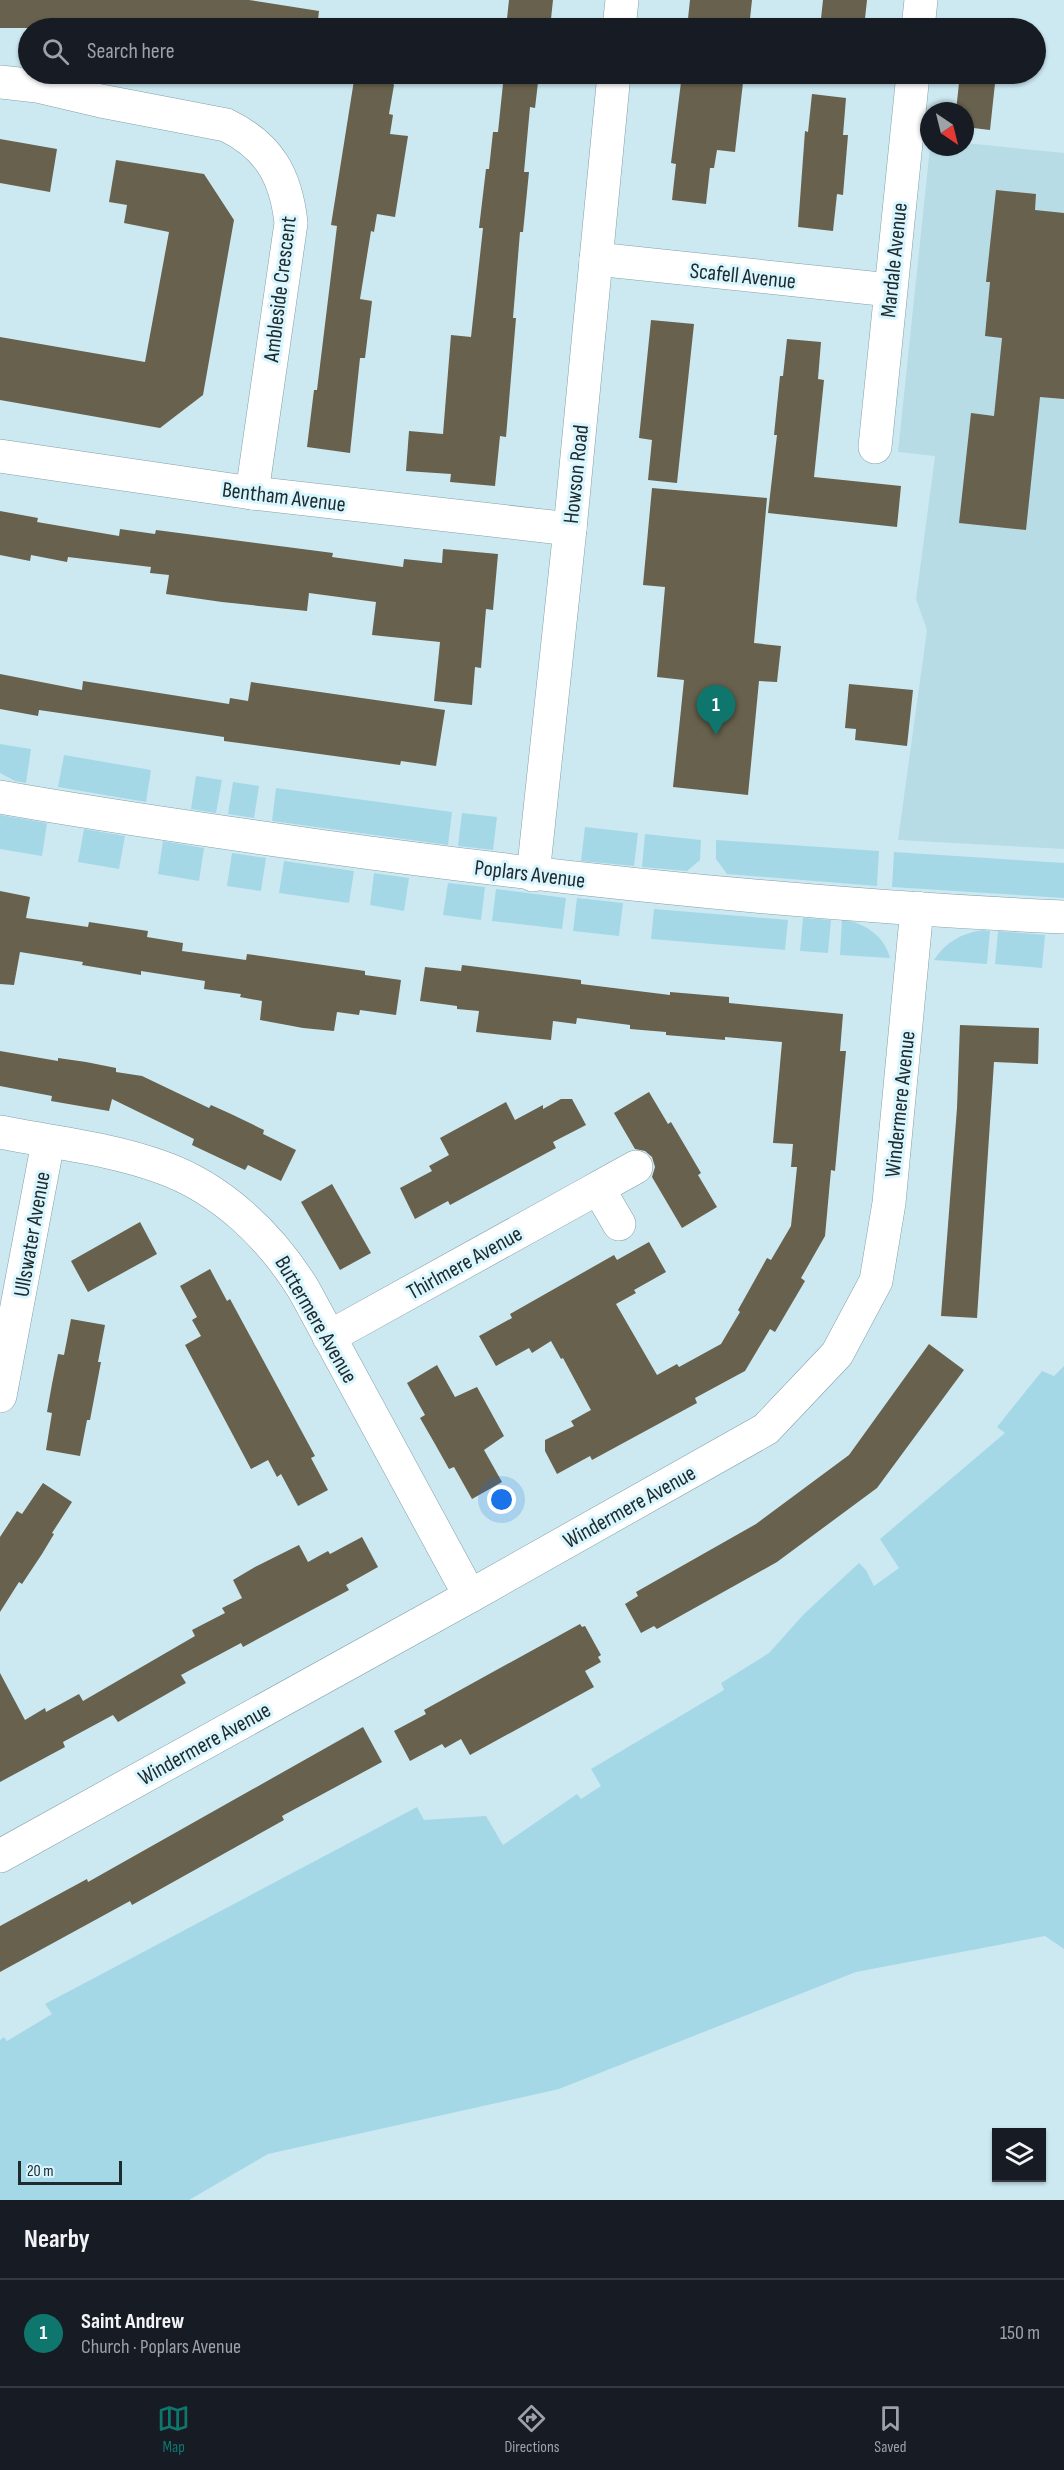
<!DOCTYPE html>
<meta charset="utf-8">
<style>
:root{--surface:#171b24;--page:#20242c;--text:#f1f3f6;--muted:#9ea1a6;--line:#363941;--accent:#0f766e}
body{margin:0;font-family:"Sofia Sans Condensed",sans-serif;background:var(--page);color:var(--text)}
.controls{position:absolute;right:18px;bottom:18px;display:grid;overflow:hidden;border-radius:0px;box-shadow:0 2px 4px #0004}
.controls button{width:54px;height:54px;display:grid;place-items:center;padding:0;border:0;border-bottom:2px solid var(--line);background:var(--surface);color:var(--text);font:30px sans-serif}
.compass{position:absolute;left:920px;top:102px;width:54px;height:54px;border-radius:50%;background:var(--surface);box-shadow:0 2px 4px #0004;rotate:145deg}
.scale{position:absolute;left:18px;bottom:15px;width:104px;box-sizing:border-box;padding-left:6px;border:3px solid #202b2e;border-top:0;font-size:16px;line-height:21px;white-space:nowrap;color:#202b2e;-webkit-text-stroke:4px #d9f6ff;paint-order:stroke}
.you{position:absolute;left:502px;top:1500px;width:21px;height:21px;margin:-15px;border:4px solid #fff;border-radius:50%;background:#1a73e8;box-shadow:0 0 0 9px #1a73e833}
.badge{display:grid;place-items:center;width:39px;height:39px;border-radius:50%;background:var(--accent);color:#fff;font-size:20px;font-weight:700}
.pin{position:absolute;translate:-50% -50px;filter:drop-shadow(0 2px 3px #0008)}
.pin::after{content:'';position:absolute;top:32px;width:21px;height:18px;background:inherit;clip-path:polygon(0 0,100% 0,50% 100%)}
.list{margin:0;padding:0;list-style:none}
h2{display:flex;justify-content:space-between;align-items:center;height:78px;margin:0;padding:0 24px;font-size:26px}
h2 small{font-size:20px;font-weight:400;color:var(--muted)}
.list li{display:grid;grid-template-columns:39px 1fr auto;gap:18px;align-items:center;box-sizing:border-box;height:108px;padding:0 24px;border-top:2px solid var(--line)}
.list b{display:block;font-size:22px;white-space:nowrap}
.list p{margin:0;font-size:20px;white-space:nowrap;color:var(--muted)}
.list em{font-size:20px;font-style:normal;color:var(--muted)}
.icon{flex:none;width:33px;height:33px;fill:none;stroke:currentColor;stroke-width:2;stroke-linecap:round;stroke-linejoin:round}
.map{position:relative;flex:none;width:1064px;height:2200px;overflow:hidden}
.search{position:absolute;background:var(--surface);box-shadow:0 2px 4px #0004;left:18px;right:18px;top:18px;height:66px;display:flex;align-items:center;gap:15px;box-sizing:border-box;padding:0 21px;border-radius:33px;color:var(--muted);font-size:22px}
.sheet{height:186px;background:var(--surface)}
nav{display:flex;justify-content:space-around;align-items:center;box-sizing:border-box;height:84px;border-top:2px solid var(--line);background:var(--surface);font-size:16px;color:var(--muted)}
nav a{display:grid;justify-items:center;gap:3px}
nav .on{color:var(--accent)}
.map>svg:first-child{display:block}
.built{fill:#b7dce6}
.green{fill:#a5d8e7}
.building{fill:#68614d}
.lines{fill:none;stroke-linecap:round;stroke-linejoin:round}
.minor-casing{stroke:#849fa7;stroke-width:34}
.tertiary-casing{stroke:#849fa7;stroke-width:34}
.minor{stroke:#fff;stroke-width:33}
.tertiary{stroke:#fff;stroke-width:33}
.labels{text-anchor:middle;stroke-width:6;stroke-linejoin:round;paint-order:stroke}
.street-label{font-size:22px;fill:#202b2e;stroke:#d9f6ff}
</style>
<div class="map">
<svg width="1064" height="2200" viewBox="0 0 1064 2200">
<rect width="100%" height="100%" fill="#cce9f1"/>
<!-- built -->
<path class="built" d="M965,143L1064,153V849L898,840L927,630L916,599L935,456L898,452L930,147H965Z"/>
<!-- green -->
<g class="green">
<path d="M0,744L31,749L26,783L15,781L0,773Z"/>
<path d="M64,755L151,770L146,802L58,787Z"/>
<path d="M196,776L222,780L216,813L191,809Z"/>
<path d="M233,782L259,786L254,818L228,814Z"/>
<path d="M276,788L452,812L448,845L272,821Z"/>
<path d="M462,813L497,817L493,850L458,846Z"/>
<path d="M0,815L47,823L42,856L0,849Z"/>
<path d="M585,827L638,833L634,866L581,861Z"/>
<path d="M84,829L125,836L119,869L78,862Z"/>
<path d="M645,834L701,840L700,860L687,871L642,867Z"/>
<path d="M716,840L879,851L877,886L727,874L716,859Z"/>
<path d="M163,841L204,848L199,881L158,874Z"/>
<path d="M894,852L1064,863V898L892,887Z"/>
<path d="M232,853L266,858L261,891L227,886Z"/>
<path d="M284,861L354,871L349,903L279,893Z"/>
<path d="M374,873L409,878L404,911L370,905Z"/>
<path d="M448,883L485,887L481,920L443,915Z"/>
<path d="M496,889L566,898L562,929L492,921Z"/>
<path d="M577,898L623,903L619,936L573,931Z"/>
<path d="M654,909L788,920L785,950L651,939Z"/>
<path d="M803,918L831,920L828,953L800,951Z"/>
<path d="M842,919C864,923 884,935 890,958L840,955Z"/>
<path d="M983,930L990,931L987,964L934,960C945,942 962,933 983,930Z"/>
<path d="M998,931L1045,935L1042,968L995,964Z"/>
<path d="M1064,1366V1949L1045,1936L856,1972L559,2089L268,2154L189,2200H0V2040L4,2037L7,2041L52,2014L45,2004L417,1807L424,1820L486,1816L503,1845L577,1794L581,1799L601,1786L591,1769L724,1690L721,1683L769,1653L804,1614L859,1563L866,1570L874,1586L899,1568L880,1539L1005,1433L997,1427L1042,1371L1054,1376Z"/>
</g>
<!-- building -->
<g class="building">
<path d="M0,0H249L319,11L317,28H0Z"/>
<path d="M509,0H553L550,28H506Z"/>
<path d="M690,0H752L749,28H687Z"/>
<path d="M823,0H867L864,28H820Z"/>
<path d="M355,74H386L394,85L389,114L393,115L390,134L408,136L395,217L377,214L374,232L371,231L360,299L372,301L365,358H360L350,453L307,447L314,390H317L337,226L331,225Z"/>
<path d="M504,74H539L535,108L530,107L524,172H529L523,232H520L513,318H516L506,437L500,436L495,486L450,482L451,474L406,471L409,431L443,434L451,335L471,337L483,228H479L486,169H489L493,132H498Z"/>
<path d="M682,74H744L735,152L717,150L714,168H710L706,204L672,200L676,164L671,163Z"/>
<path d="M960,74H996L990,130L965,127V111H956Z"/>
<path d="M812,94L846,98L843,135H848L843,195L837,194L833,231L798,227L805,131L808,132Z"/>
<path d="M0,139L57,149L50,192L0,183Z"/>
<path d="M116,160L204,174L234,220L203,395L160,428L0,400V337L145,362L169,232L124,223L127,205L109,202Z"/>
<path d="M996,190L1036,194L1035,210L1064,213V399L1040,397L1026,530L959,523L971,413L994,416L1002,338L985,336L990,282H986Z"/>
<path d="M651,320L694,324L677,483L648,480L652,440L639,438Z"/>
<path d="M787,339L821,342L818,379L824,380L814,477L901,486L897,527L768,513L777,435H774L780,376H783Z"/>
<path d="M652,488L767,498L754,643L781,646L777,682L759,681L748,795L673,787L684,680L657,677L665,587L643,585Z"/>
<path d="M0,511L38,518L37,522L119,536L120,529L155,534L156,530L333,553L332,557L403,567L404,559L442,563L443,549L498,554L493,610L486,609L481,668L475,667L472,705L434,701L440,642L372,635L376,602L309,593L307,611L222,602L166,594L169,575L150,573L151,567L68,557L67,562L31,555L30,561L0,555Z"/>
<path d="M0,674L82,690L83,681L229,704L230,698L248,701L251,682L445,710L436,766L401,761L400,765L224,741V737L39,710L38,716L0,709Z"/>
<path d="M849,684L913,690L907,746L855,740L856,729L845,728Z"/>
<path d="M0,891L30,897L26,918L88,927L89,922L148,931L147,937L183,943L182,951L246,960L247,954L365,971V975L401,980L396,1015L360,1010L359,1015L337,1012L334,1031L303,1028L260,1020L262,1001L240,997L241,994L204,989L205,981L141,971V975L118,971L82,965L83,962L20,952L14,985L0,984Z"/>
<path d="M462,965L581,980V984L670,995V992L729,997V1003L843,1014L840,1051H846L835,1171L831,1170L825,1236L801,1278L805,1281L775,1332L770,1329L745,1371L695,1398L697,1403L592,1460L590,1456L557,1474L545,1451V1440L574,1426L571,1421L591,1410L563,1358L561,1359L551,1341L532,1353L529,1348L496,1366L479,1336L512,1318L510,1314L614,1255L617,1260L649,1242L666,1272L634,1290L636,1293L616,1304L657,1375L677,1364L679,1367L721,1344L740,1312L738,1310L757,1276L767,1258L771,1260L791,1226L797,1167H791L793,1144L773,1143L782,1042L725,1037V1040L666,1035V1032L630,1029V1025L577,1018L576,1024L553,1021L551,1040L476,1032L479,1011L457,1009V1006L420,1001L425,967L461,971Z"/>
<path d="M960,1025L1039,1028L1038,1064L994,1062L977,1318L941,1316L957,1108Z"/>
<path d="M0,1051L58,1061V1058L86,1062L116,1068V1072L142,1076L209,1108L211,1105L231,1114L264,1130L263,1134L296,1150L281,1181L248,1165L245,1170L192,1145L194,1139L112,1099L109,1111L51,1101L52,1096L0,1086Z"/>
<path d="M649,1092L668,1124L671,1122L701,1173L698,1175L717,1207L682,1228L652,1177L655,1167L652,1157L645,1151L635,1149L614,1113Z"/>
<path d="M561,1099H572L586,1125L553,1142L556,1148L450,1205L448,1201L415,1219L400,1188L432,1171L429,1166L449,1155L440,1138L506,1102L515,1120L543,1105V1109Z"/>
<path d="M332,1184L371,1253L340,1270L301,1202Z"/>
<path d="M140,1222L157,1254L88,1292L71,1261Z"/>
<path d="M210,1269L227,1301L230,1299L315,1456L311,1458L328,1490L298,1506L281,1474L277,1477L268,1460L251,1469L185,1345L201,1336L192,1320L197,1317L180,1286Z"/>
<path d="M71,1319L105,1325L98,1362H101L90,1420H87L80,1456L46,1450L52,1413L47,1412L52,1384L58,1354L64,1355Z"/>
<path d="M929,1344L964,1370L877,1488L777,1562L657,1629L654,1626L641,1633L625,1604L638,1596L636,1592L756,1524L849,1455Z"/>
<path d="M437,1365L455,1397L477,1387L504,1436L484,1450L502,1482L472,1499L454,1467L449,1469L435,1444L420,1418L425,1415L407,1383Z"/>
<path d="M43,1483L72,1502L52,1533L54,1534L42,1554L22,1584L19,1582L0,1612V1537L17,1511L22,1514Z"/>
<path d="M362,1537L378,1567L346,1585L349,1590L243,1647L241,1643L181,1675L186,1683L118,1722L113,1715L63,1742L65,1747L0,1782V1673L25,1720L45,1708L46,1712L79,1694L83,1701L195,1636L192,1630L225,1613L222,1608L242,1598L233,1580L255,1567L299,1545L308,1562L328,1551L330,1554Z"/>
<path d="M580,1624L582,1627L585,1626L601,1655L598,1657L601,1662L585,1671L594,1687L470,1755L461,1739L445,1748L442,1744L410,1761L394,1731L426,1714L424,1710Z"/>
<path d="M363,1727L382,1762L282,1816L284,1820L132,1905L130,1901L0,1972V1926L87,1879L88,1882Z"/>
</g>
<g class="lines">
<!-- minor casing -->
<g class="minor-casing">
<g id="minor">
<path d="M619,28L622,0"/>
<path d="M918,28L921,0"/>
<path d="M0,82L37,86L101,101L226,125C269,146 286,176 291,223L252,493"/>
<path d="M596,259L890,290"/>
<path d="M875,447L913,74"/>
<path d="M0,456L252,493L570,529"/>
<path d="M533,875L570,529L614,74"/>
<path d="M0,1132C54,1143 109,1148 161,1167C221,1188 271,1236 304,1290L470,1596"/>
<path d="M619,1224L598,1188L636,1167"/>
<path d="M329,1337L598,1188"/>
<path d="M0,1396L48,1142"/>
<path d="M0,1856L470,1596L766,1429L837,1354L876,1281L889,1203L917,908"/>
</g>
</g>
<!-- tertiary casing -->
<g class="tertiary-casing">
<path id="tertiary" d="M0,797C106,816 213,831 319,846C566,880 815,906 1064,917"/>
</g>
<!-- minor -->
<use href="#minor" class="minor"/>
<!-- tertiary -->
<use href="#tertiary" class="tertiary"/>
</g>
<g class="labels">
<!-- street labels -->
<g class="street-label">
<text transform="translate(893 260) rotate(-84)" y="8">Mardale Avenue</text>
<text transform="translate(743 275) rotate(6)" y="8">Scafell Avenue</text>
<text transform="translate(279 289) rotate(-83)" y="8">Ambleside Crescent</text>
<text transform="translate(575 474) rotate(-84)" y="8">Howson Road</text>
<text transform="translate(284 496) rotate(7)" y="8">Bentham Avenue</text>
<text transform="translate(530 873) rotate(7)" y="8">Poplars Avenue</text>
<text transform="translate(899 1104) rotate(-84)" y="8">Windermere Avenue</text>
<text transform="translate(31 1234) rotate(-80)" y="8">Ullswater Avenue</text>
<text transform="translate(464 1262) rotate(-29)" y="8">Thirlmere Avenue</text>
<text transform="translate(317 1319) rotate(60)" y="8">Buttermere Avenue</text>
<text transform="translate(629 1506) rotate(-29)" y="8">Windermere Avenue</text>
<text transform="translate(204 1743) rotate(-29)" y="8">Windermere Avenue</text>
</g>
</g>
</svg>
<div class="controls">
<button><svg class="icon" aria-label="layers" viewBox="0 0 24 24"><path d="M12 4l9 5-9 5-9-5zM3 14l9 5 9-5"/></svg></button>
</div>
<svg class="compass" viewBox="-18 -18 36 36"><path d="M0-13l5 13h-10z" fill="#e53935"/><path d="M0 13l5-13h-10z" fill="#9ea1a6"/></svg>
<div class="scale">20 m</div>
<div class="you"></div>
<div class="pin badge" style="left:716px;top:735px">1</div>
<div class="search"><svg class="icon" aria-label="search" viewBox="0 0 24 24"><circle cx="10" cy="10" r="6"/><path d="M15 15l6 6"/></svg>Search here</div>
</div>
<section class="sheet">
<h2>Nearby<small></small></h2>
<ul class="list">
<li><span class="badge">1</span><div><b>Saint Andrew</b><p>Church · Poplars Avenue</p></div><em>150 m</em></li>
</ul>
</section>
<nav>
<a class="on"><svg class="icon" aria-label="map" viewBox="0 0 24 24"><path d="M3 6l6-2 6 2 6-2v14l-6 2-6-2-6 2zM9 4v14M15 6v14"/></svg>Map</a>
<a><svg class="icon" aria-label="directions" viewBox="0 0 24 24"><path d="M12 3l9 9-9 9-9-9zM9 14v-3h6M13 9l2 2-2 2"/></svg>Directions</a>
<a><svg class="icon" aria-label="saved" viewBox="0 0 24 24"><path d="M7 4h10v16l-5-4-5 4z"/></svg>Saved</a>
</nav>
